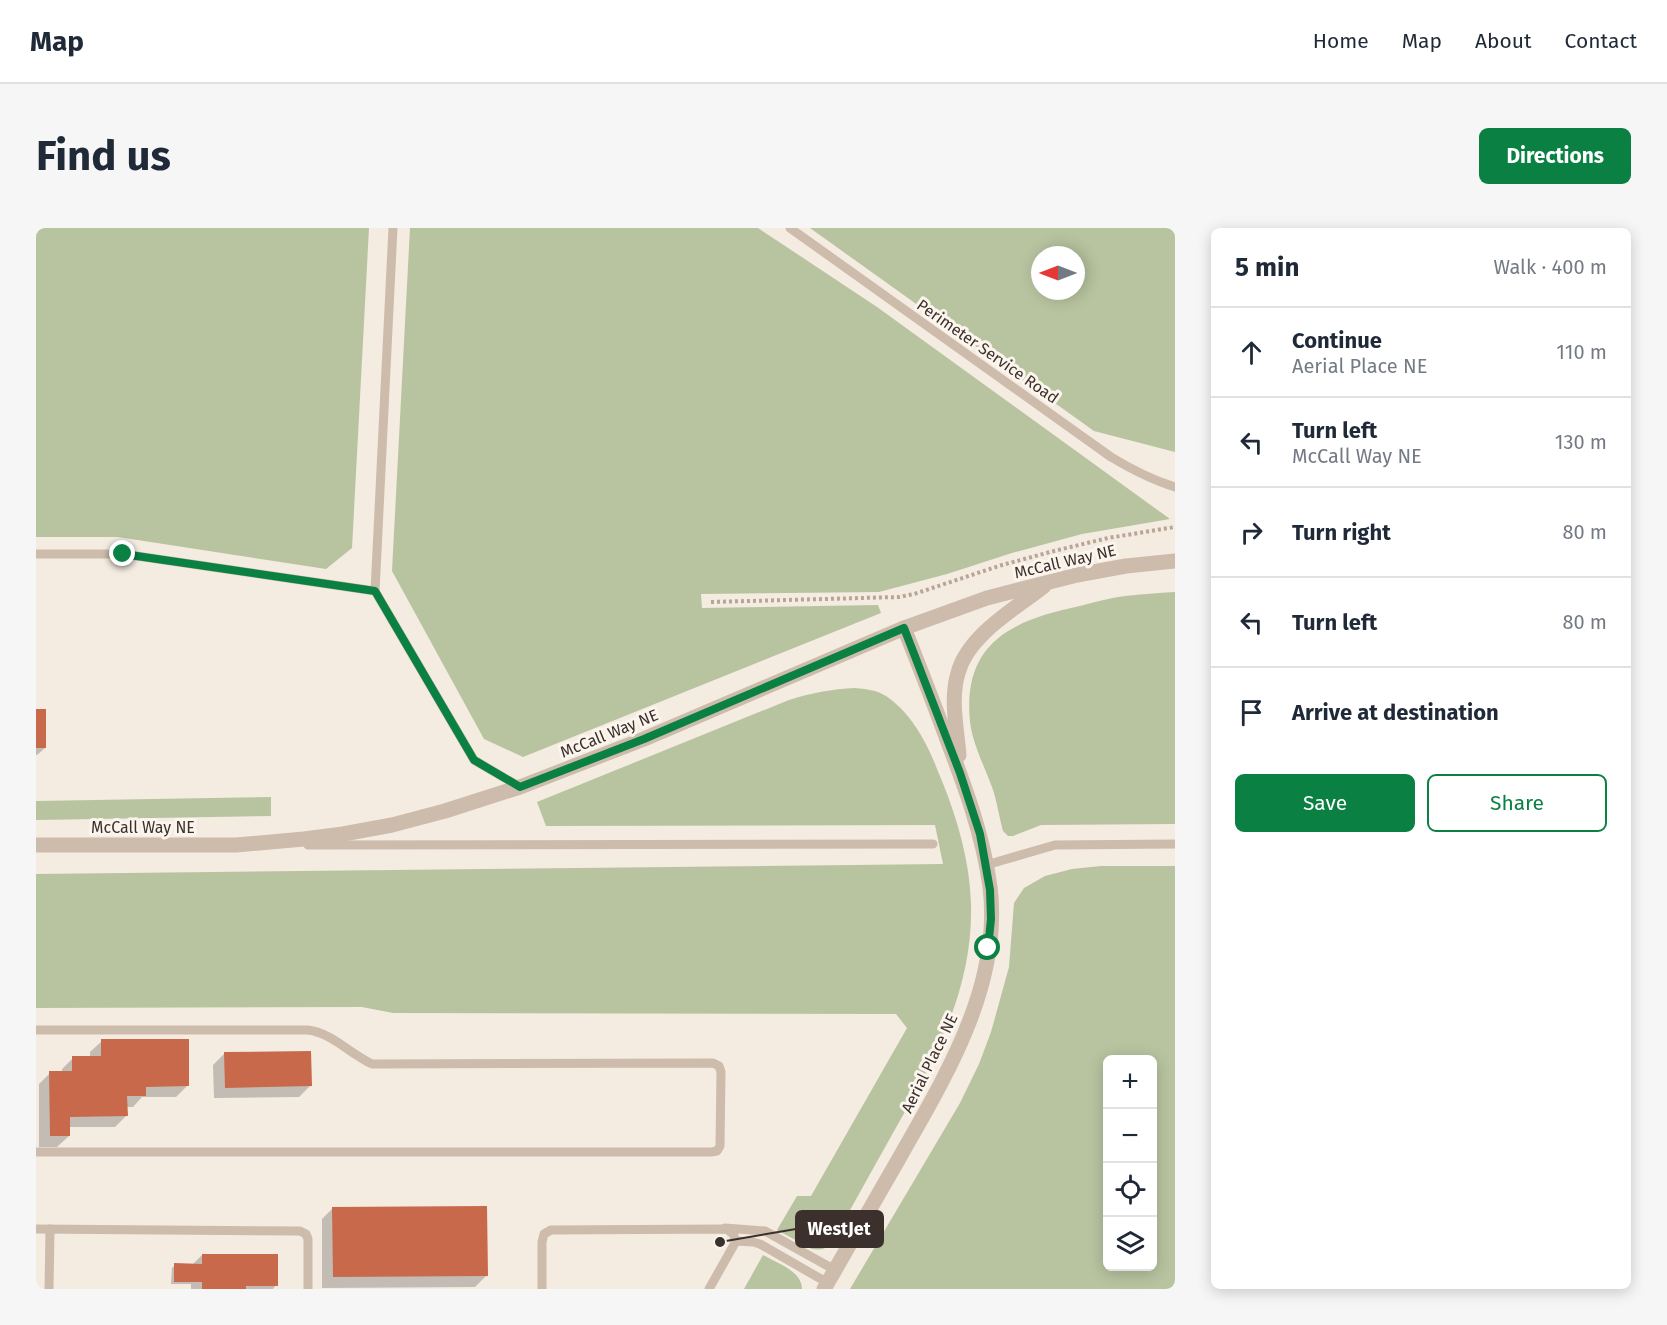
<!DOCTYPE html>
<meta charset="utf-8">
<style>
:root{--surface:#fff;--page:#f6f6f7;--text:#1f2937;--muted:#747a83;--line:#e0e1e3;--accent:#0b8043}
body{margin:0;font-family:"Fira Sans",sans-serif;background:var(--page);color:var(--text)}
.controls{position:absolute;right:18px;bottom:18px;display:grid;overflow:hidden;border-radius:9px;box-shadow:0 3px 15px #0003}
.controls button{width:54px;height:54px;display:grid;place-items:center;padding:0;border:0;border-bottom:2px solid var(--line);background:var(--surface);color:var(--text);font:30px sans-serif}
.compass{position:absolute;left:995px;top:18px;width:54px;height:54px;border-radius:50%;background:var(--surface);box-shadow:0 3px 15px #0003;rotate:270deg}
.stop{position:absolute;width:18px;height:18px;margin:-14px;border:4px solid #0b8043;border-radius:50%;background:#fff}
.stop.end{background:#0b8043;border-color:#fff;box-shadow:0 2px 6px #0008}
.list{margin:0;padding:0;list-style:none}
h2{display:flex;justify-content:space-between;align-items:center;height:78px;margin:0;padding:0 24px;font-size:26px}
h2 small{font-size:20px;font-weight:400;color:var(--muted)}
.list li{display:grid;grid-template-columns:39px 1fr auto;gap:18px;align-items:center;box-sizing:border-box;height:90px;padding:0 24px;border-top:2px solid var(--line)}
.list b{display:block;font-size:22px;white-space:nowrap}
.list p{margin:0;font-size:20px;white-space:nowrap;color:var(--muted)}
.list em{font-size:20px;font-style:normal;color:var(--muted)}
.actions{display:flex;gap:12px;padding:18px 24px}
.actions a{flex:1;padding:14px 0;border:2px solid var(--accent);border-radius:9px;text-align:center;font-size:21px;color:var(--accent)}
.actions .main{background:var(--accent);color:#fff}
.icon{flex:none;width:33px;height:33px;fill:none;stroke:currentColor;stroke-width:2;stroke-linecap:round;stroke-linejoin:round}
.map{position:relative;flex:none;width:1139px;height:1061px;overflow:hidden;border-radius:9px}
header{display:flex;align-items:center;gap:36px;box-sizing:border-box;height:84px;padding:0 30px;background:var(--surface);border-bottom:2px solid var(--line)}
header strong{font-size:28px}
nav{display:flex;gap:33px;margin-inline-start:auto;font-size:21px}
.intro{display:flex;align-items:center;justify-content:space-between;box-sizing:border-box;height:144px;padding:0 36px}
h1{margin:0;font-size:42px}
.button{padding:15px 27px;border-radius:9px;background:var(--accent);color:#fff;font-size:21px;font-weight:700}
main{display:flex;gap:36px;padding:0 36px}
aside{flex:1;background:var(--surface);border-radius:9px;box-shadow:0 3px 15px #0003}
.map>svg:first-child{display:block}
.green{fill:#b8c4a0;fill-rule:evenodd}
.shadow{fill:#0003}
.building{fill:#c8694b}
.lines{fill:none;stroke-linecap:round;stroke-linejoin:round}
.path{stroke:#b9a596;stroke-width:4;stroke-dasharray:3 3;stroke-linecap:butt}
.lane{stroke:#cdbbac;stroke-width:9}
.street{stroke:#cdbbac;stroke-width:15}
.route{stroke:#0b8043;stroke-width:8}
.labels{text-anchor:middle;stroke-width:6;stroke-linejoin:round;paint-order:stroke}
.street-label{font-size:16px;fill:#3b302b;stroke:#fbf5ee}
.leader{fill:none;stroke:#3b302b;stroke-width:2}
.callout-dot{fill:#3b302b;stroke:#fbf5ee;stroke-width:2}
.callout{fill:#3b302b;stroke:#3b302b;stroke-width:2}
.callout-label{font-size:18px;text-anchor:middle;font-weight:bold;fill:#fff}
</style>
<header>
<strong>Map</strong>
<nav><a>Home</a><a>Map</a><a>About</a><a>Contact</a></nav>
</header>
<div class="intro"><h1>Find us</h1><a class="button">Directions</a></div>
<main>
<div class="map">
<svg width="1139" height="1061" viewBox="0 0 1139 1061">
<rect width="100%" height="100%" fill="#f4ebe1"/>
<!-- green -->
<g class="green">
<path d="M0,0H333L316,320L290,341L82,309H0Z"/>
<path d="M374,0H722L841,79L1134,291L1046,306L976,325L911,346L843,364L665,366L666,380L842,377L845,385L487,529L448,511L356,343Z"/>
<path d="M774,0H1139V224L1058,203ZM1004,27H1040V63H1004Z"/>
<path d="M1139,364V596L1005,597L977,608H972L967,603C963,588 961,573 956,559C948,537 937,517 934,494C926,414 977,392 1044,378C1059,374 1074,370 1089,368C1106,366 1122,365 1139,364Z"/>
<path d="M819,460C830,461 840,462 850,468C874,484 891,514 901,541C919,583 934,630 935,677C937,762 898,833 857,905C836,942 816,979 795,1016C789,1022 783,1022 776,1021L741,1002L761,968H775L871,800L860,786L357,785L326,779L0,780V646L907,636L899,597L510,598L501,574L753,472C775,465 796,461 819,460Z"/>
<path d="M235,569V588L0,592V573Z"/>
<path d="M1065,638H1139V1061H814L924,875L943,836L955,804L973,739L978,675L988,660L1009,648L1036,641ZM1072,832H1116V1038H1072Z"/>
<path d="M727,1027C741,1035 766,1043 766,1061H708Z"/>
</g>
<!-- shadow -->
<g class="shadow">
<path d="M0,483L9,520L1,527H0Z"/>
<path d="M66,813L151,858L140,869H106L97,879H90V888L79,899H33V908L21,919H3V856L14,845H26V841L37,830H54V824Z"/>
<path d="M189,825L274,858L263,869L178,870L177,837Z"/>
<path d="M297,980L450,1048L439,1059L286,1060V991Z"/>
<path d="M166,1027L240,1057L237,1061H155V1056H135L136,1040L139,1037H156Z"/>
</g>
<!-- building -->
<g class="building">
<rect x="0" y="481" width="10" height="39"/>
<path d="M65,811H153V858L110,859V868H91L92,888L34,889V908H14L13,843H36V828H65Z"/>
<path d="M275,823L276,858L189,860L188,824Z"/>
<path d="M451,978L452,1048L297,1049L296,979Z"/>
<path d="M166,1026H242V1058H210V1061H166V1054H138V1035L166,1036Z"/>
</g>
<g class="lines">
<!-- path -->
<path class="path" d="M675,374L863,369L878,366L966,337L1018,323L1072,310L1139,299"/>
<!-- lane -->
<g class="lane">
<path d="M357,0L339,363L438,532L484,559"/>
<path d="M754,0L1075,229C1095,241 1116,252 1139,259"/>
<path d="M0,326H87L339,363"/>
<path d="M272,617L897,616"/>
<path d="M950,637L1019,617L1139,616"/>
<path d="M0,802H272C296,805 314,826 336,836L677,835L683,838L685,844L684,918L681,923L675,924H0"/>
<path d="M689,1000L729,1003L799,1042"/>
<path d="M0,1001L264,1003L270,1006L272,1011V1061"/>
<path d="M699,1013L717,1014L724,1016L792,1055"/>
<path d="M13,1061L14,1001"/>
<path d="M506,1061V1014L508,1006L515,1002L691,1001L698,1007L699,1015L673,1061"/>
</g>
<!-- street -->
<g class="street">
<path d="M923,527C921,501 914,471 922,445C932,407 979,381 1008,358"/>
<path d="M0,617H200L268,611L307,606L356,597L409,583L484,559L520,545L608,511L868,400L951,370L1041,347L1090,338L1139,333"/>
<path d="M788,1061C814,1016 840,971 865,927C911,846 966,756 954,659C947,606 928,556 909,506C896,471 882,435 868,400"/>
</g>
</g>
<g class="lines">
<!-- route -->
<path class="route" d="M87,326L339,363L438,532L484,559L608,511L868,400L924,545L944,606L954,662L955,691L952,720"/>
</g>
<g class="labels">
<!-- street labels -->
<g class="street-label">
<text transform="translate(952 123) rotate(35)" y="6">Perimeter Service Road</text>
<text transform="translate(1029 333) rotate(-13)" y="6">McCall Way NE</text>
<text transform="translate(573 505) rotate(-22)" y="6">McCall Way NE</text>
<text x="107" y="605">McCall Way NE</text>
<text transform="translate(893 835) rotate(-64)" y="6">Aerial Place NE</text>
</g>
</g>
<!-- callouts -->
<path class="leader" d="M684 1014L760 1001"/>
<circle class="callout-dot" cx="684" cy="1014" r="6"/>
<rect class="callout" x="760" y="983" width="87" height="36" rx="6"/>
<g class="callout-label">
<text x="803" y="1007">WestJet</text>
</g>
</svg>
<div class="controls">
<button>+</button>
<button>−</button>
<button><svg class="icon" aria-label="locate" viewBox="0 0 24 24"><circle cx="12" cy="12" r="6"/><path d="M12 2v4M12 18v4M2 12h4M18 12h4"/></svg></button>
<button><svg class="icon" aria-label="layers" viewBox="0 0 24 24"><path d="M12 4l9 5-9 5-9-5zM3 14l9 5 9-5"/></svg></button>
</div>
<svg class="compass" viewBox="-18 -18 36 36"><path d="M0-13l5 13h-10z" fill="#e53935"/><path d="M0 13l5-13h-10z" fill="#747a83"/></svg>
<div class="stop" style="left:952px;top:720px"></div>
<div class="stop end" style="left:87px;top:326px"></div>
</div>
<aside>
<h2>5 min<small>Walk · 400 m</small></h2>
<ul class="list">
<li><svg class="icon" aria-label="ahead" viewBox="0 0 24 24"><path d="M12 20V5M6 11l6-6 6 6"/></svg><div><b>Continue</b><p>Aerial Place NE</p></div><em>110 m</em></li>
<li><svg class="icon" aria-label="left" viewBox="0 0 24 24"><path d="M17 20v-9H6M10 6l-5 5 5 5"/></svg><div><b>Turn left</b><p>McCall Way NE</p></div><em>130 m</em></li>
<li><svg class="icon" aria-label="right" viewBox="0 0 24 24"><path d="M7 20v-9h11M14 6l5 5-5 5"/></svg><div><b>Turn right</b></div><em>80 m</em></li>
<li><svg class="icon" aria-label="left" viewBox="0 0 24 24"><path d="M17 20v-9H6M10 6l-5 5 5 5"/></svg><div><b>Turn left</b></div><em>80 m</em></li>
<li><svg class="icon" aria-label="arrive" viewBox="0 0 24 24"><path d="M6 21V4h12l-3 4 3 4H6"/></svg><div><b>Arrive at destination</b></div></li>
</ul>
<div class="actions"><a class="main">Save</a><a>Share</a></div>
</aside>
</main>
